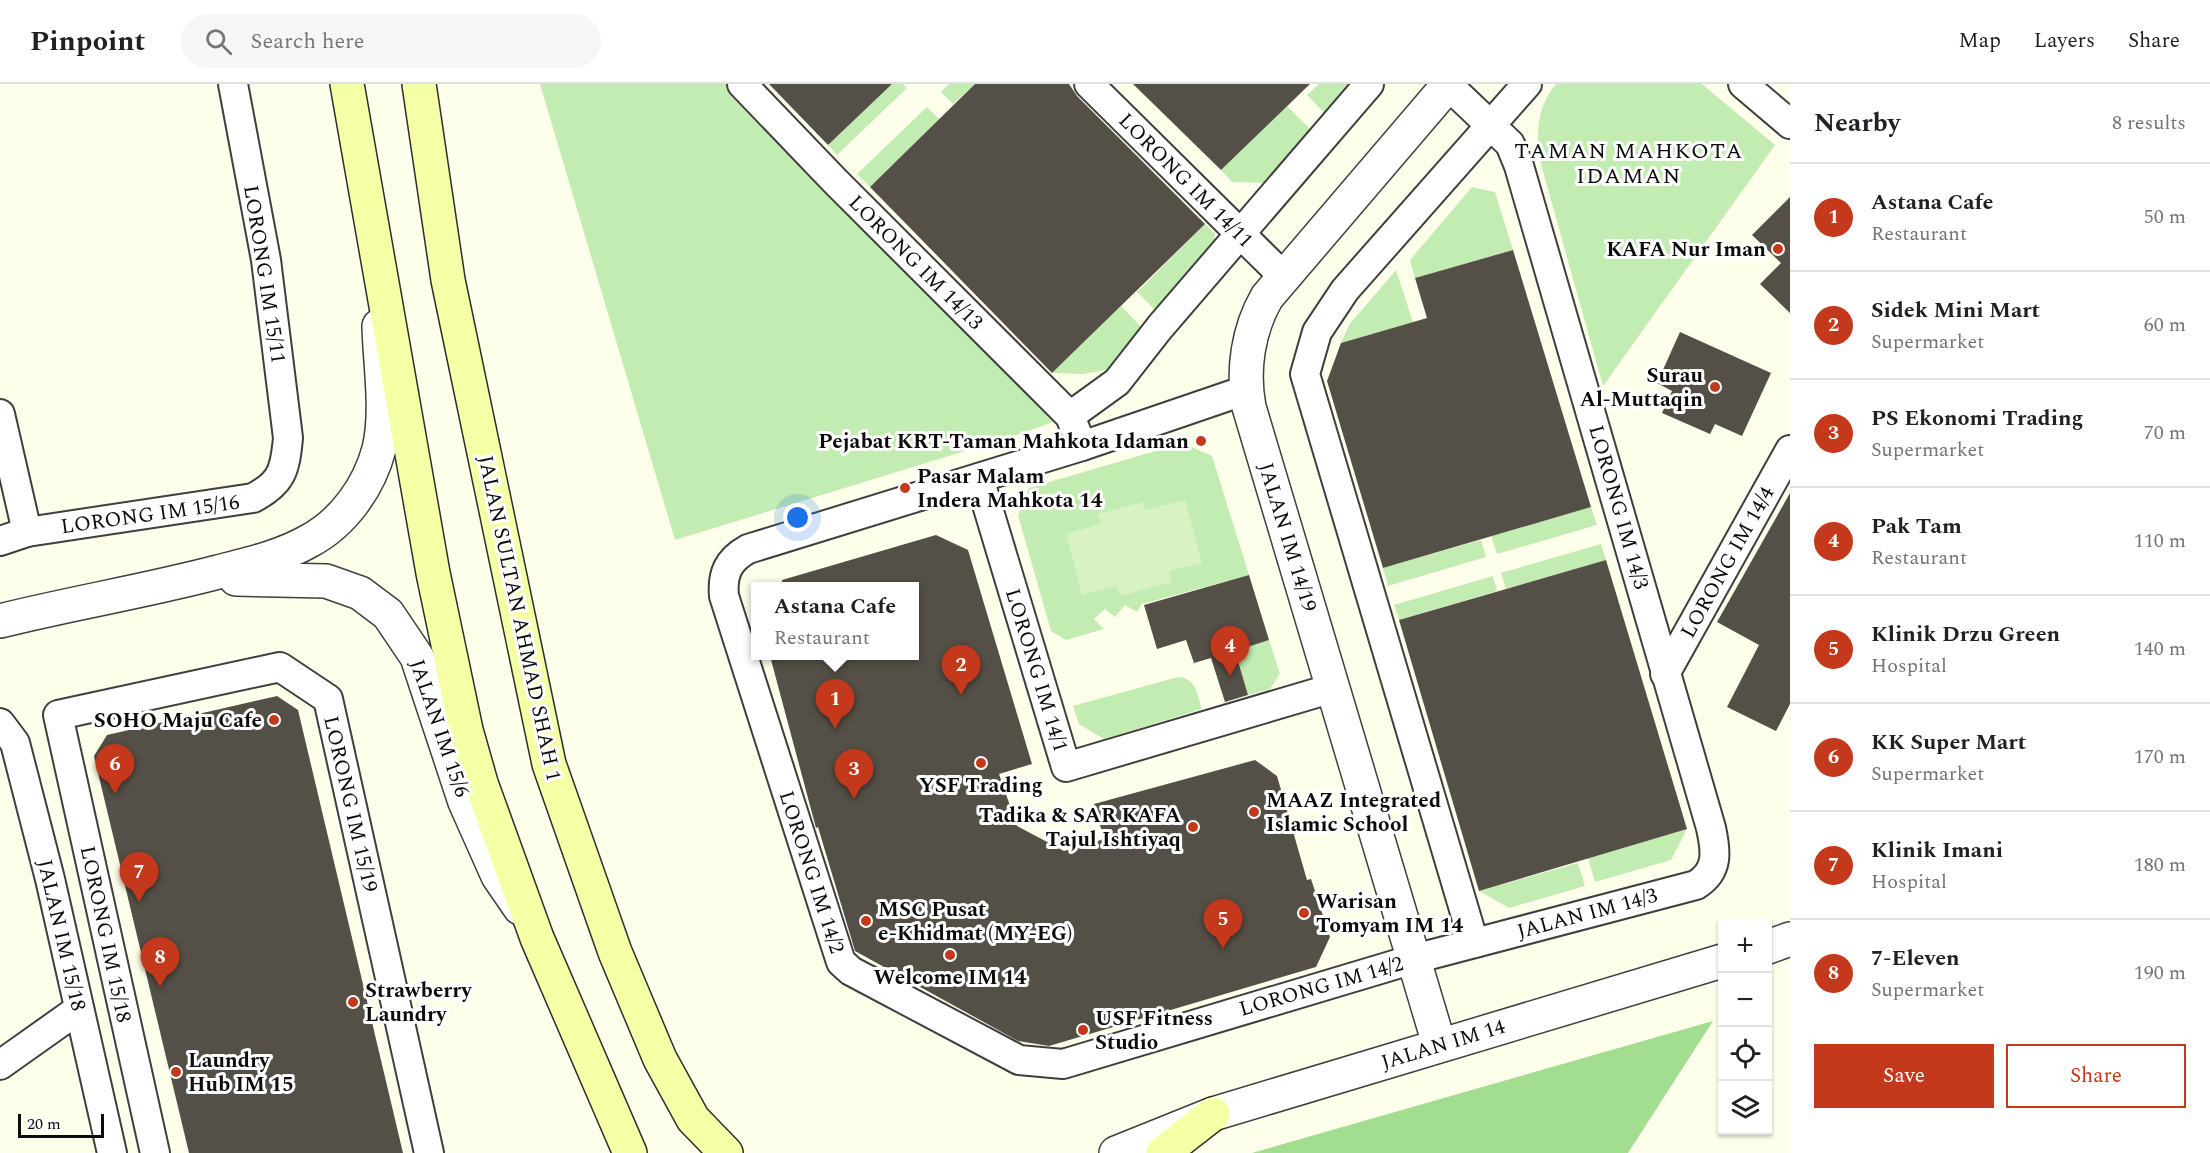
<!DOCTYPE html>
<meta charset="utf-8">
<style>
:root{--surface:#fff;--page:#f6f6f6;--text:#202124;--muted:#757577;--line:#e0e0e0;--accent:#c4391b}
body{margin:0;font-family:Spectral,serif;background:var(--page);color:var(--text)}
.controls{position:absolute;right:18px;bottom:18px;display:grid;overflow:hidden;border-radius:0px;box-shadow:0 2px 4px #0004}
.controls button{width:54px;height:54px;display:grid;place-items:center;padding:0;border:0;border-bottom:2px solid var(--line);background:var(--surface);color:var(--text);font:30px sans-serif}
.scale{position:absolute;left:18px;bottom:15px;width:86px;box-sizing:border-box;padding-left:6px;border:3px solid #0c0c0c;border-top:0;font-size:16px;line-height:21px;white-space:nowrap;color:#0c0c0c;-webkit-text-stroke:4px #fff;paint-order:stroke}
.you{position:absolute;left:798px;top:434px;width:21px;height:21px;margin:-15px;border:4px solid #fff;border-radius:50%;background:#1a73e8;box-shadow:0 0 0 9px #1a73e833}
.badge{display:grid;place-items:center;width:39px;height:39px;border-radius:50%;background:var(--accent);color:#fff;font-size:20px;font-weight:700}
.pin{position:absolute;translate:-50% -50px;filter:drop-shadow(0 2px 3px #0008)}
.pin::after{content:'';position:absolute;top:32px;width:21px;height:18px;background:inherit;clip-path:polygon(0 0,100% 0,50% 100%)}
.popup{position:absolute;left:751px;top:498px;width:168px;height:78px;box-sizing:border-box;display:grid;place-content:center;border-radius:0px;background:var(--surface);filter:drop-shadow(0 2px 4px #0005);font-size:20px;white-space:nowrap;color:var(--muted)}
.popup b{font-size:22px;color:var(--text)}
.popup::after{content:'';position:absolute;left:50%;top:100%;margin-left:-12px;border:12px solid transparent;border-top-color:var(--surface)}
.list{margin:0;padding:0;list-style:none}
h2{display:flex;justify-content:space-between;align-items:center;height:78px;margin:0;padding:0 24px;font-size:26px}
h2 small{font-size:20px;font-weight:400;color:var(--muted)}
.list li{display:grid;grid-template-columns:39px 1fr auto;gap:18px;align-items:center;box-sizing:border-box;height:108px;padding:0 24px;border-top:2px solid var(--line)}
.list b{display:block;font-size:22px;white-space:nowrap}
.list p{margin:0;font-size:20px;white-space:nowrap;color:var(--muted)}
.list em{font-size:20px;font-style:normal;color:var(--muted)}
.actions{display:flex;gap:12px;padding:18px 24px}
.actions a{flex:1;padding:14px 0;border:2px solid var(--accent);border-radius:0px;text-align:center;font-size:21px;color:var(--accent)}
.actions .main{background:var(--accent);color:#fff}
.icon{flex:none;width:33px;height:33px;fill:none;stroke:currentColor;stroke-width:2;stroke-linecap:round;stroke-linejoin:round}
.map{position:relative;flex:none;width:1790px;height:1069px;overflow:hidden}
header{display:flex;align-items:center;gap:36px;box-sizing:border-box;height:84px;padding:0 30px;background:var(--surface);border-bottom:2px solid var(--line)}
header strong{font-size:28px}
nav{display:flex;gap:33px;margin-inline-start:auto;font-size:21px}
.search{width:420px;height:54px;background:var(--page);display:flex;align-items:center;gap:15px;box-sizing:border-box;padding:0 21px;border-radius:33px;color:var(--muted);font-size:22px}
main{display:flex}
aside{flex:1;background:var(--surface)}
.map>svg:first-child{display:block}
.green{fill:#c3ecb2}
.forest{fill:#a2dd90}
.pitch{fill:#d8f2c4}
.building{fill:#555047}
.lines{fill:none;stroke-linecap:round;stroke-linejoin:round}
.minor-casing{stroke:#3f3f3f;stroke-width:32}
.tertiary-casing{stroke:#3f3f3f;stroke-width:36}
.secondary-casing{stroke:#2e2e2e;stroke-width:36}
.minor{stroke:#fff;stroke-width:28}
.tertiary{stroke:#fff;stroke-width:33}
.secondary{stroke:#f5ffa5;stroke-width:33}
.poi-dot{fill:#c4391b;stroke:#fff;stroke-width:2}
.labels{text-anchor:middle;stroke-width:6;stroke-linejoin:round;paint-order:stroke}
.street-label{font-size:21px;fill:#0c0c0c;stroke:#fff}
.poi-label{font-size:21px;font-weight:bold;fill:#0c0c0c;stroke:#fff;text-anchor:start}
.neighbourhood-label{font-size:22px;letter-spacing:1.5px;fill:#0c0c0c;stroke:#fff}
</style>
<header>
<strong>Pinpoint</strong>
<div class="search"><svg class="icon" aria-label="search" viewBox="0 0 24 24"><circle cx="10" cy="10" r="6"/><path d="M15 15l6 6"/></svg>Search here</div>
<nav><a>Map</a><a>Layers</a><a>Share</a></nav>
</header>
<main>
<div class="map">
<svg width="1790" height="1069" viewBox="0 0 1790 1069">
<rect width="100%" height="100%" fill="#feffea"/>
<!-- green -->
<g class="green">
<path d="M540,0H742L1070,332L1014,352L675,456Z"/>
<path d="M892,0H903L907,4L837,71L828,61Z"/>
<path d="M949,0H975L953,20L941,8Z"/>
<path d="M1319,0H1354L1327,32L1307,11Z"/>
<path d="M1556,0H1702L1775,61L1603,302L1539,73C1536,46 1538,21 1556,0Z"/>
<path d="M1287,22L1313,48L1269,99L1232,98L1221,86Z"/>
<path d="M927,23L940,36L870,103L857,90Z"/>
<path d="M1472,103L1495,108L1513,166L1415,194L1410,176Z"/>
<path d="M1205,140L1215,150L1212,167L1159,230L1137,208Z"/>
<path d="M1396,186L1413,238L1341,259L1349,241Z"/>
<path d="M1121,222L1144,246L1112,285L1083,290L1052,289Z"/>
<path d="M1183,359L1212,372L1249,491L1142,520L1137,528L1125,521L1115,533L1105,525L1094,535L1104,545L1066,556L1051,547L1018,431L1029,404Z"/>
<path d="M1591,423L1597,441L1497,470L1491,452Z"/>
<path d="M1481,456L1486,473L1388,502L1383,484Z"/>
<path d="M1601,460L1606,476L1506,505L1501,489Z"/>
<path d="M1493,492L1497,507L1399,536L1394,521Z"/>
<path d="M1269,556L1280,590L1270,605L1248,611L1235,567Z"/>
<path d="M1178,593C1196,594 1197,609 1202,625L1104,655L1079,640L1073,622Z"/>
<path d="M1687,745L1671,776L1595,798L1588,774Z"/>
<path d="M1578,779L1585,802L1509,824L1479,807Z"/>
</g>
<!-- forest -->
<path class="forest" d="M1713,937L1628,1069H1252Z"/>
<!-- pitch -->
<path class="pitch" d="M1185,416L1202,479L1169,487L1172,498L1120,512L1117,502L1082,511L1066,450L1101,440L1098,430L1143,418L1145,426Z"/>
<!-- building -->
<g class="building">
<path d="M769,0H892L828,61Z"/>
<path d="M975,0H1069L1077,12L1205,140L1052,289L870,103Z"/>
<path d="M1133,0H1310L1221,86Z"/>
<path d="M1790,113V229L1760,200L1781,179L1752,151Z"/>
<path d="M1513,166L1591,423L1383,484L1327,297L1341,259L1427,234L1415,194Z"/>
<path d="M1680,248L1771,289L1742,352L1715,340L1710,350L1662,329L1672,307L1657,299Z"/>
<path d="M1790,409V620L1776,647L1727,623L1759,561L1717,538Z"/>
<path d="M936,451L968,466L1032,680L999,690L1017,742L1064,767L1104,755L1094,720L1255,676L1277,692L1307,796L1311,795L1330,853L1316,883L1049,962L1018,957L855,867L818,743L816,744L770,572H915V502H783L782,496Z"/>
<path d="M1606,476L1687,745L1479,807L1399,536Z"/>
<path d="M1249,491L1269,556L1235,567L1248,611L1225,618L1211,574L1194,579L1186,556L1157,565L1144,521Z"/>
<path d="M277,612L298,626L403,1069H189L94,672L107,651Z"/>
</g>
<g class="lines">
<!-- minor casing -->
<g class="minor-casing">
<g id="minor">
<path d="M742,0L835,97L1070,332L1082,362"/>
<path d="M1089,0L1283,192"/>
<path d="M1743,0L1790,40"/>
<path d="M1246,306L1082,362L748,465C728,476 722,490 724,512L841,878L851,887L1019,976L1063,980L1414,875L1696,801C1719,787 1716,767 1711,744L1519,82L1510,60L1448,1"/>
<path d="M0,330L27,448"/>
<path d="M1070,332L1117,298L1160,243L1369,0"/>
<path d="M979,394L1066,683L1333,604"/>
<path d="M0,457L27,448L253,414C282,399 285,386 288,354L266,176L233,0"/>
<path d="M1665,590L1790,366"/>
<path d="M0,639L15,659L50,795L112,1069"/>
<path d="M1474,859L1305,290L1317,248L1345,206L1527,0"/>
<path d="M0,981L79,925"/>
<path d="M155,1069L58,631L280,583L328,615L429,1069"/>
</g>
</g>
<!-- tertiary casing -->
<g class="tertiary-casing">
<g id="tertiary">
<path d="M236,495L326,497L360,509L388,530L417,573L465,718L498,792L520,824"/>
<path d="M0,537C72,519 146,507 218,488C249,480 281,473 309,457C343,439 369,403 379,365C388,327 380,282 379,242"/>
<path d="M1768,863L1790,855"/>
<path d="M1439,960L1249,323C1242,286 1248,246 1267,213L1449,0"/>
<path d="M1116,1069L1213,1030L1722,877"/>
</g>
</g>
<!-- secondary casing -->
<g class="secondary-casing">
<g id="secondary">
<path d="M347,0L433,489L466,646L481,699L537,854L630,1069"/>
<path d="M419,0L448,196L549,680L615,868L660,975L693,1035L726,1069"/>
<path d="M1163,1069L1213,1030"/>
</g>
</g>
<!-- minor -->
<use href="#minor" class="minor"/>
<!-- tertiary -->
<use href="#tertiary" class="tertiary"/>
<!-- secondary -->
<use href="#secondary" class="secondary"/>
</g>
<!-- markers -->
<g class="poi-dot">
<circle cx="1778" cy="165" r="6"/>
<circle cx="1715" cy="303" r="6"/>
<circle cx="1201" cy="357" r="6"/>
<circle cx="905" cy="404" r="6"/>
<circle cx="274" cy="636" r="6"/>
<circle cx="981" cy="679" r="6"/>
<circle cx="1254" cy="728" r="6"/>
<circle cx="1193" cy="743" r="6"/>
<circle cx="1304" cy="829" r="6"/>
<circle cx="866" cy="837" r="6"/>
<circle cx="950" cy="871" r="6"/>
<circle cx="353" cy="918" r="6"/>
<circle cx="1083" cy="946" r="6"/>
<circle cx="176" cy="988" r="6"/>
</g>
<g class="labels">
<!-- street labels -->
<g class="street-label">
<text transform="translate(1186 96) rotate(45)" y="7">LORONG IM 14/11</text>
<text transform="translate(916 178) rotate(45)" y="7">LORONG IM 14/13</text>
<text transform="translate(265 190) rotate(81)" y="7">LORONG IM 15/11</text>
<text transform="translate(1619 423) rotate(74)" y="7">LORONG IM 14/3</text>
<text transform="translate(150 430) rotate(-8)" y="7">LORONG IM 15/16</text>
<text transform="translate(1288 453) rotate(73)" y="7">JALAN IM 14/19</text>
<text transform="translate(1727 478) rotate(-61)" y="7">LORONG IM 14/4</text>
<text transform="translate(520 534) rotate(78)" y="7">JALAN SULTAN AHMAD SHAH 1</text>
<text transform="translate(1037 586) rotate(73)" y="7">LORONG IM 14/1</text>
<text transform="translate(440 644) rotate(71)" y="7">JALAN IM 15/6</text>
<text transform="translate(351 720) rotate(77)" y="7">LORONG IM 15/19</text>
<text transform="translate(812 788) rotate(72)" y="7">LORONG IM 14/2</text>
<text transform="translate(1587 829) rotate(-15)" y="7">JALAN IM 14/3</text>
<text transform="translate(106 850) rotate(78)" y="7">LORONG IM 15/18</text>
<text transform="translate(62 851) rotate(77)" y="7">JALAN IM 15/18</text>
<text transform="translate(1321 902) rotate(-16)" y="7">LORONG IM 14/2</text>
<text transform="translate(1443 960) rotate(-17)" y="7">JALAN IM 14</text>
</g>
<!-- poi labels -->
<g class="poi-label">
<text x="1766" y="172" text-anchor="end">KAFA Nur Iman</text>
<text x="1703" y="298" text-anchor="end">Surau<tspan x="1703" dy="24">Al-Muttaqin</tspan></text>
<text x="1189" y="364" text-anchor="end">Pejabat KRT-Taman Mahkota Idaman</text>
<text x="917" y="399">Pasar Malam<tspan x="917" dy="24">Indera Mahkota 14</tspan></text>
<text x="262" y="643" text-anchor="end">SOHO Maju Cafe</text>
<text x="981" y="708" text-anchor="middle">YSF Trading</text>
<text x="1266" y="723">MAAZ Integrated<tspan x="1266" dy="24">Islamic School</tspan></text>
<text x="1181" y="738" text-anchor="end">Tadika &amp; SAR KAFA<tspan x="1181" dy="24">Tajul Ishtiyaq</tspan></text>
<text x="1316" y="824">Warisan<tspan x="1316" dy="24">Tomyam IM 14</tspan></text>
<text x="878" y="832">MSC Pusat<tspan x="878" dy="24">e-Khidmat (MY-EG)</tspan></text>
<text x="950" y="900" text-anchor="middle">Welcome IM 14</text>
<text x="365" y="913">Strawberry<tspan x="365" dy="24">Laundry</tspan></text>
<text x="1095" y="941">USF Fitness<tspan x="1095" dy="24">Studio</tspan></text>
<text x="188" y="983">Laundry<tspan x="188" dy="24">Hub IM 15</tspan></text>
</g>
<!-- neighbourhood labels -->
<g class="neighbourhood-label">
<text x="1629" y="74">TAMAN MAHKOTA<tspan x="1629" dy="25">IDAMAN</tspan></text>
</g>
</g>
</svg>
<div class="controls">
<button>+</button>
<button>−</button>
<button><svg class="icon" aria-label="locate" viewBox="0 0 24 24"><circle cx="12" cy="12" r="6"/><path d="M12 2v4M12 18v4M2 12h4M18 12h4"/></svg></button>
<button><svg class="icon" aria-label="layers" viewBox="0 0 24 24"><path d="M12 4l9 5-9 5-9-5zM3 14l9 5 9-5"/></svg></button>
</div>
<div class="scale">20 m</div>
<div class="you"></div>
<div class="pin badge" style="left:835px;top:645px">1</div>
<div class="popup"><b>Astana Cafe</b>Restaurant</div>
<div class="pin badge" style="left:961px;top:611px">2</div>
<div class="pin badge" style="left:854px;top:715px">3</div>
<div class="pin badge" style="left:1230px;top:592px">4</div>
<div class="pin badge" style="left:1223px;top:865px">5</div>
<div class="pin badge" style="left:115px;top:710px">6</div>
<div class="pin badge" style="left:139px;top:818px">7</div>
<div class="pin badge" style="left:160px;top:903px">8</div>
</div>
<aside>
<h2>Nearby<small>8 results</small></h2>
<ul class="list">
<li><span class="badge">1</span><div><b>Astana Cafe</b><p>Restaurant</p></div><em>50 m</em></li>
<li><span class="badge">2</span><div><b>Sidek Mini Mart</b><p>Supermarket</p></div><em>60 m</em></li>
<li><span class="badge">3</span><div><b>PS Ekonomi Trading</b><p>Supermarket</p></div><em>70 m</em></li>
<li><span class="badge">4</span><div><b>Pak Tam</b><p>Restaurant</p></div><em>110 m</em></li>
<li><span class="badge">5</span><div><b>Klinik Drzu Green</b><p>Hospital</p></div><em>140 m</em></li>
<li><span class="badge">6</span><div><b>KK Super Mart</b><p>Supermarket</p></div><em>170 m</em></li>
<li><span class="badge">7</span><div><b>Klinik Imani</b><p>Hospital</p></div><em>180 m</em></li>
<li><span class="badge">8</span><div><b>7-Eleven</b><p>Supermarket</p></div><em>190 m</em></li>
</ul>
<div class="actions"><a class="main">Save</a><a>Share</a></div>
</aside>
</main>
